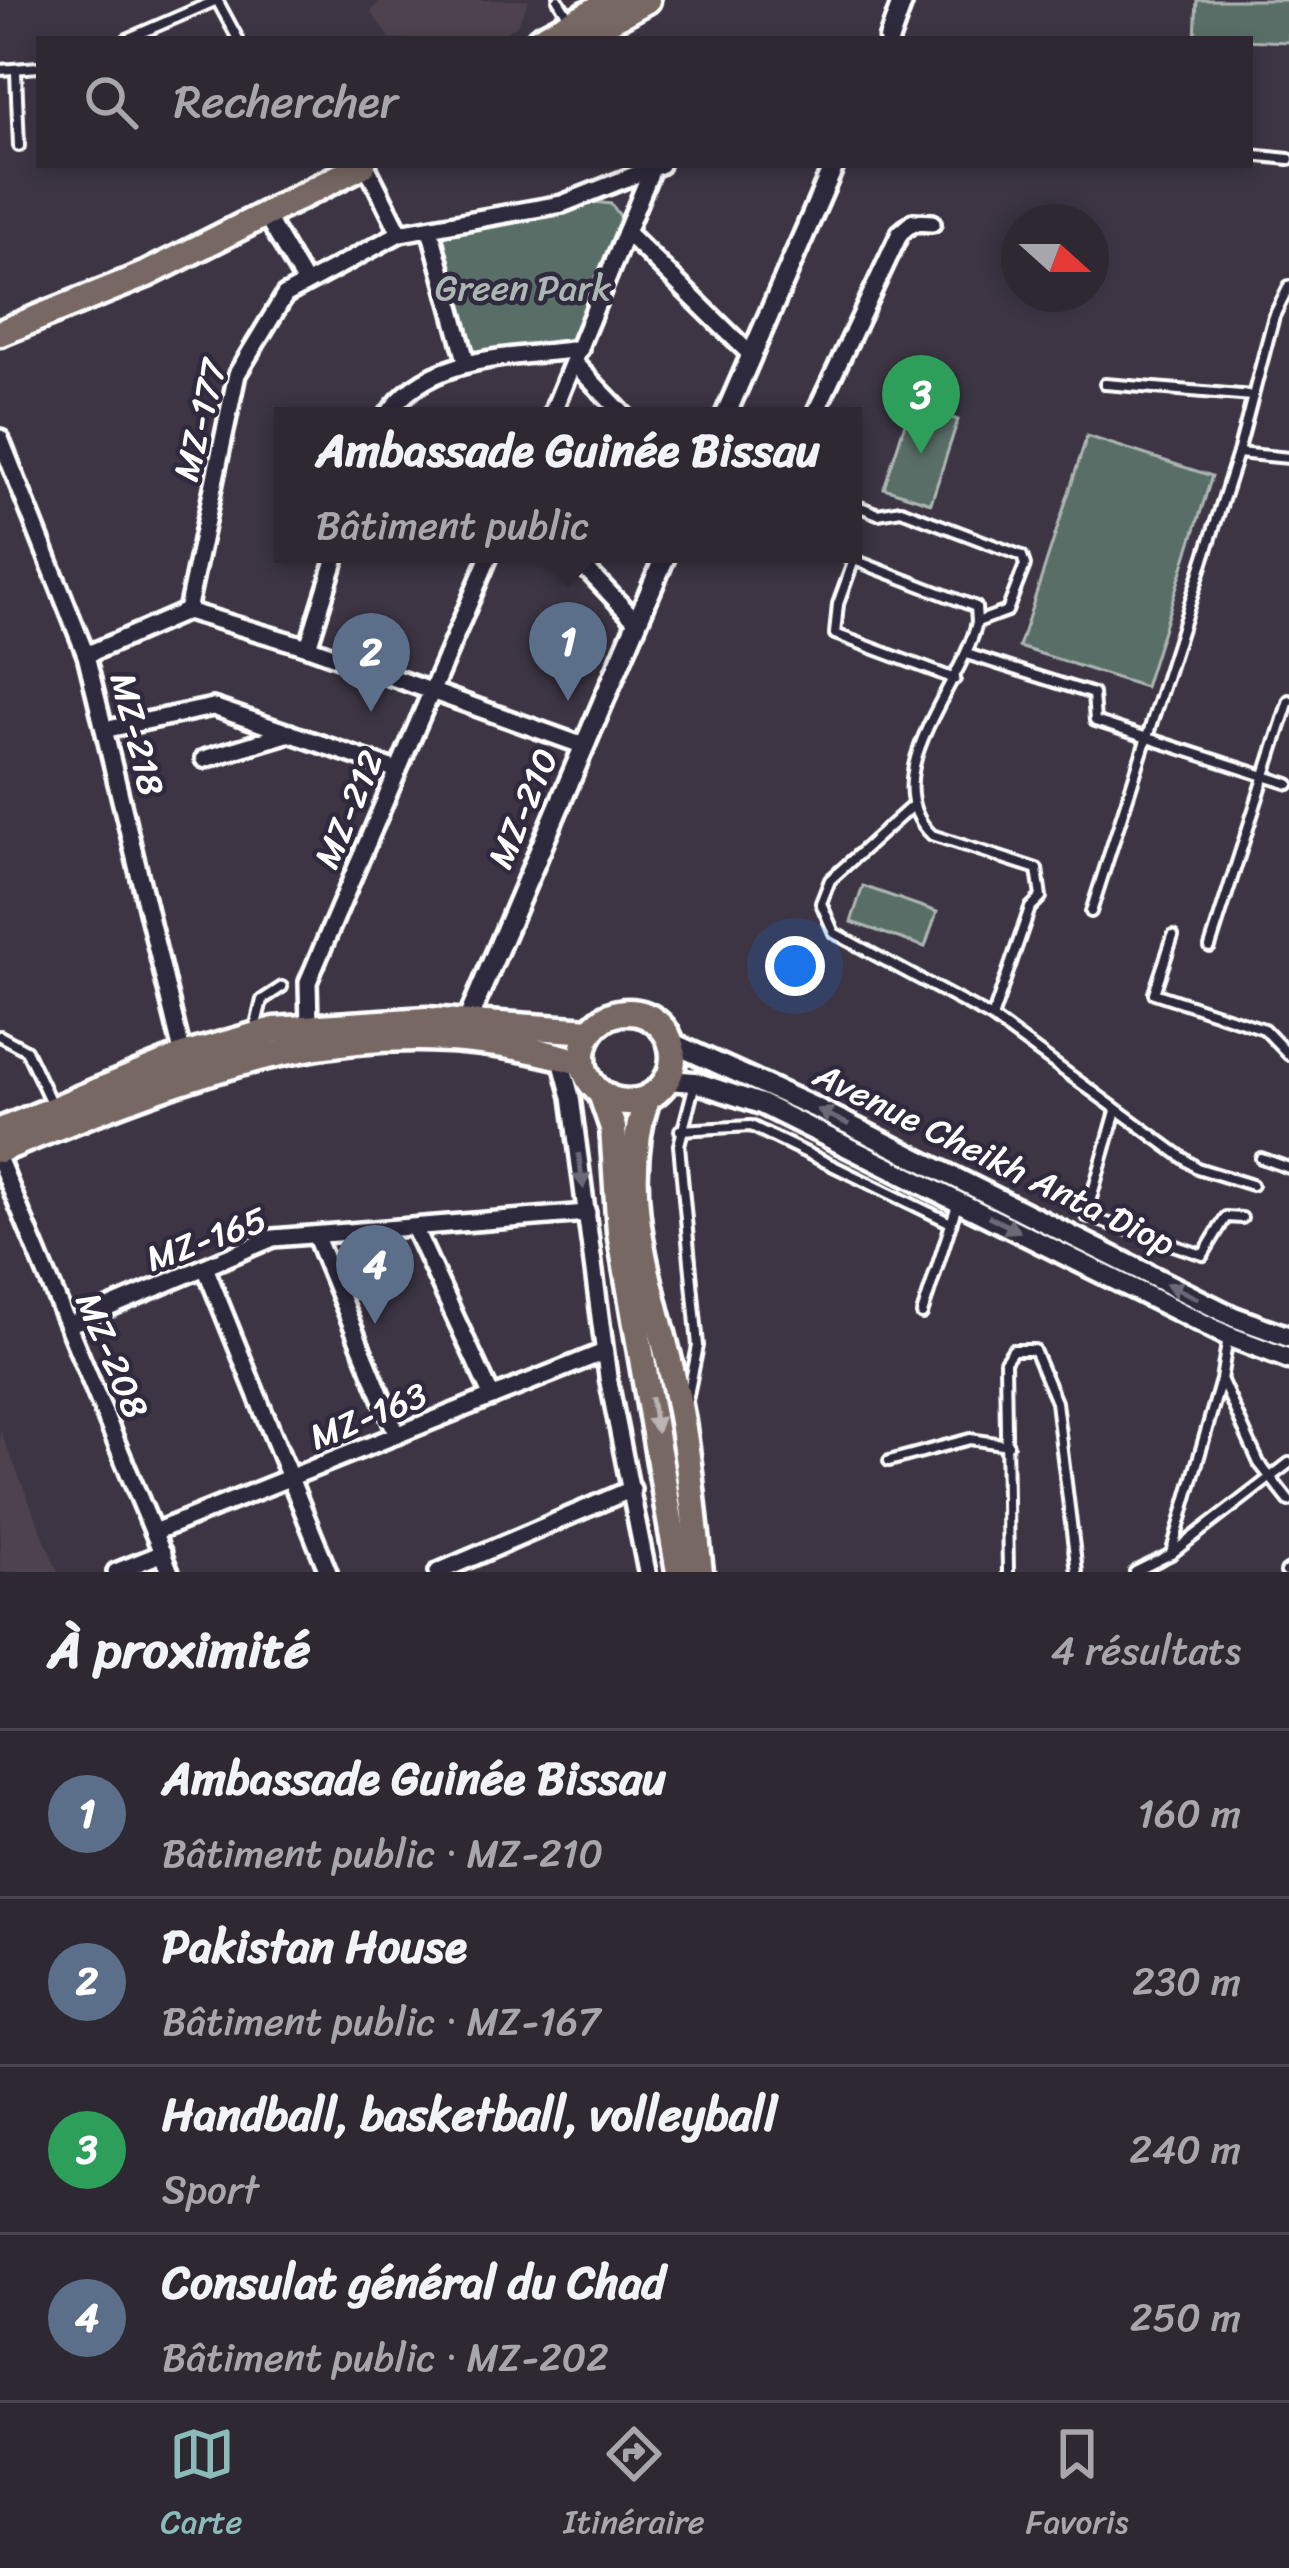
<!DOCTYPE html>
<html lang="fr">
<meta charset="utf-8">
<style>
:root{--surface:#2e2833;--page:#3a343f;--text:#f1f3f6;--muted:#a7a6ac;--line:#49444e;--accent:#8bbbb9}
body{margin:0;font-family:Sriracha,sans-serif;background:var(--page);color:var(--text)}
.compass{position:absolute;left:1001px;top:204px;width:108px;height:108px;border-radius:50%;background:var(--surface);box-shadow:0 6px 18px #0003;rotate:111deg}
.you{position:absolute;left:795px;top:966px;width:42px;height:42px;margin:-30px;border:9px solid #fff;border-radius:50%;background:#1a73e8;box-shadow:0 0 0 18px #1a73e833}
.badge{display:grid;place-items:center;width:78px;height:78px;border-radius:50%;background:var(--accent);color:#fff;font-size:39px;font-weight:700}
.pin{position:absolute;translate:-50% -99px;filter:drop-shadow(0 3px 6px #0008)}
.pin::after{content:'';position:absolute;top:63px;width:42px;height:36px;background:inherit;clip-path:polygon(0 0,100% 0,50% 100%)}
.popup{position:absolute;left:274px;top:407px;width:588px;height:156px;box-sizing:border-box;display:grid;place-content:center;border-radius:0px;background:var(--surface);filter:drop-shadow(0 3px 9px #0005);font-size:39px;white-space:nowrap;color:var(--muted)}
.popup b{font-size:45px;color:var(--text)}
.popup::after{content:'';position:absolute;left:50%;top:100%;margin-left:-24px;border:24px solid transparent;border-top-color:var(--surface)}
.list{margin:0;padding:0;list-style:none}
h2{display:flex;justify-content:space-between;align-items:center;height:156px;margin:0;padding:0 48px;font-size:51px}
h2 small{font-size:39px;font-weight:400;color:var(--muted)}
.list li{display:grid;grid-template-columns:78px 1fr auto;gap:36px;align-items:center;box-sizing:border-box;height:168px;padding:0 48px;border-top:3px solid var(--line)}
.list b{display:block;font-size:45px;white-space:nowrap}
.list p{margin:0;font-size:39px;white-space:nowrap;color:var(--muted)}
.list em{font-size:39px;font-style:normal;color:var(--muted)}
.icon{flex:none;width:66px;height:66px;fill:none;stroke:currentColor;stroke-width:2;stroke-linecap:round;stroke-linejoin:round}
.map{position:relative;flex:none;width:1289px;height:1572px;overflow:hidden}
.search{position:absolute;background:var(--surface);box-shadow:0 6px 18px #0003;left:36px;right:36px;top:36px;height:132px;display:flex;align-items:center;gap:30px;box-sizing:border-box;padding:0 42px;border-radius:0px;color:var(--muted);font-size:45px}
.sheet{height:828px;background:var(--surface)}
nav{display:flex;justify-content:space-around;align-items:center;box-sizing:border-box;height:168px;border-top:3px solid var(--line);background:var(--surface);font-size:33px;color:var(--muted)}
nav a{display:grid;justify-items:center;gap:6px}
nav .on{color:var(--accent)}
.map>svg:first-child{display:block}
.built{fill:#4e434d}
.green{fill:#5a6e67;stroke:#acb6b3;stroke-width:3}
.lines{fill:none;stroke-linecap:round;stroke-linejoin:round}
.service-casing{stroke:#fff;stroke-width:16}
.minor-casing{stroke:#fff;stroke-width:24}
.tertiary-casing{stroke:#fff;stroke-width:27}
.primary-casing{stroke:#fff;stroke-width:33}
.trunk-casing{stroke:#fff;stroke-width:33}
.service{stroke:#2f2a3d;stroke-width:8}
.minor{stroke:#2f2a3d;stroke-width:15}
.tertiary{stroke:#2f2a3d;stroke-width:18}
.primary{stroke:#776864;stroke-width:24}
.trunk{stroke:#776864;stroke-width:24}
.oneway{fill:#6d6a77}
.oneway2{fill:#bbb4b2}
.labels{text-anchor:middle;stroke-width:9;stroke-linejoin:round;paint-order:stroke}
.park-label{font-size:36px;fill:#acb6b3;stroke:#2f2a3d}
.street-label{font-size:36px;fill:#fff;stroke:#2f2a3d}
</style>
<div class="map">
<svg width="1289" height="1572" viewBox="0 0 1289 1572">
<rect width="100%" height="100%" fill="#3d3544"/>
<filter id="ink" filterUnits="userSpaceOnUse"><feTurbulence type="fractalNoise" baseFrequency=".00833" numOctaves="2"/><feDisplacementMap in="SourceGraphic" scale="24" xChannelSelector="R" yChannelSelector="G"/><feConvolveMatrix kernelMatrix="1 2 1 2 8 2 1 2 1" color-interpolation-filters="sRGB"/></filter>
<g filter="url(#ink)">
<!-- built -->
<g class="built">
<path d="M380,0H529L517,25L496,39H390L371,12Z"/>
<path d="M0,1430L58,1572H0Z"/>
</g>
<!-- green -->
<g class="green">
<path d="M1197,0H1289V42L1195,38Z"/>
<path d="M594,202L611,204L621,217L572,342L481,358L471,352L439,247L446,234Z"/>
<path d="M911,405L958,420L931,503L884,488Z"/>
<path d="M1087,436L1212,476L1145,687L1019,647Z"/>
<path d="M863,886L937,912L925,947L851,922Z"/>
</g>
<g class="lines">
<!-- service casing -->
<g class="service-casing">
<g id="service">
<path d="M558,0L568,16"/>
<path d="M127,39L217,0L238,39"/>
<path d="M0,70L39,67"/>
<path d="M16,72L19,146"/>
<path d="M1250,155L1289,159"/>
<path d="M1105,384L1253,396"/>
<path d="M1238,453L1289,458"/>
<path d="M853,504L878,514L901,510L1022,556L1025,565L1007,611L977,622C964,683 871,777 932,835L1037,869L1041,897L1030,908L992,1018"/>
<path d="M839,554L976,607L977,622"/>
<path d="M854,560L838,604L835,634L955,679"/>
<path d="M970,655L1093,694L1095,721L1289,784"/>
<path d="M913,805L830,880L821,903L834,933L992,1018L1197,1168L1252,1185"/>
<path d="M1091,912L1238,453L1274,316L1289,286"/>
<path d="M1173,936L1154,993L1264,1029L1289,1055"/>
<path d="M1210,947L1289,700"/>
<path d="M254,1033L262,1000L282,987"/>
<path d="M0,1036L26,1050L53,1107"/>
<path d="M1116,1111L1086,1216L1203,1255L1226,1217L1242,1218"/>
<path d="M680,1130L751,1126L951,1223"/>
<path d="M1261,1158L1289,1168"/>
<path d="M922,1314L958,1202"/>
<path d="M1222,1381L1259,1463L1289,1501"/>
<path d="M686,1405L698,1346L679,1145L695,1083"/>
<path d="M889,1461L970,1439L1008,1445"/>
<path d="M1171,1554L1221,1380L1228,1337"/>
<path d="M1008,1572L1005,1361L1013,1350H1034L1056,1402L1077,1572"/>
<path d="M1135,1572L1171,1554L1289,1463"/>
<path d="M1286,1572L1289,1570"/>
</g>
</g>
<!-- minor casing -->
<g class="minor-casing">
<g id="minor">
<path d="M366,165L400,233"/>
<path d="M266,216L304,281"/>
<path d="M430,229L467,364"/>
<path d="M626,232L751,355"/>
<path d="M574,363L625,416"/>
<path d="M387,416C427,354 512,358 580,349"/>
<path d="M551,416L651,171"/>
<path d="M814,416L900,233L913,222L932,223"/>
<path d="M0,438L86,655L183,1056"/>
<path d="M572,554L637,622"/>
<path d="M187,611L237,374L285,295L400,233L562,204L660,165"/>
<path d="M308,647L337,554"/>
<path d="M86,655L187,611L308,647L584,746"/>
<path d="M108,729L213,707L397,770"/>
<path d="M204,759L290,733"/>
<path d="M309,1026L308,982L490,554"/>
<path d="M560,1056L571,1097L608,1377L647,1572"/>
<path d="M0,1162L170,1572"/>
<path d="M415,1230L492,1397"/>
<path d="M316,1237L397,1435"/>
<path d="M205,1267L328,1572"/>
<path d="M68,1325L273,1238L587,1213"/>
<path d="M154,1532L604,1352"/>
<path d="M116,1572L163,1553"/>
<path d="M438,1572L632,1489"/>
</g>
</g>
<!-- tertiary casing -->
<g class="tertiary-casing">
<g id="tertiary">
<path d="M889,39L903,0"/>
<path d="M725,416L834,165"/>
<path d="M467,1022L666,554"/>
<path d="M670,1042L818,1109L1234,1317L1289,1337"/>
<path d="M667,1080L695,1082L761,1104L1228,1336L1289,1359"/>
</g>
</g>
<!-- primary casing -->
<g class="primary-casing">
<g id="primary">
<circle cx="628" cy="1057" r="45"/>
<path d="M601,1093L613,1128L620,1232L679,1572"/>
<path d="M647,1098C611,1206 663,1311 681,1416C690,1467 694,1520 700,1572"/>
<path d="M0,1131L183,1056L274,1030L427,1020L591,1031"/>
<path d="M0,1150C198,1069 367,999 583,1063"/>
</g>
</g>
<!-- trunk casing -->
<g class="trunk-casing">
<g id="trunk">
<path d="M540,39L614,0"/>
<path d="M577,39L647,0"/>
<path d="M0,333L147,274L363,165"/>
</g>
</g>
<!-- service -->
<use href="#service" class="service"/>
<!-- minor -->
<use href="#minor" class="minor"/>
<!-- tertiary -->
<use href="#tertiary" class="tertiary"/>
<!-- primary -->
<use href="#primary" class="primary"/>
<!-- trunk -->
<use href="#trunk" class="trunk"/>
</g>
<!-- one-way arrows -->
<defs><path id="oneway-solid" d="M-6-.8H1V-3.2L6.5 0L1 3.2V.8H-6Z" transform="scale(3)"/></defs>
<g class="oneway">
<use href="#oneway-solid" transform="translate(833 1117) rotate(-154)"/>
<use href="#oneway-solid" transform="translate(581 1171) rotate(82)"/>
<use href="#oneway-solid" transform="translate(1004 1224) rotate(27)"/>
<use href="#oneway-solid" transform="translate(1182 1291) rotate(-154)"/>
</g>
<use class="oneway2" href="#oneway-solid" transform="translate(654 1415) rotate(80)"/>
</g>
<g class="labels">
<!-- park labels -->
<g class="park-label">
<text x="523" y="300">Green Park</text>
</g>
<!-- street labels -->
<g class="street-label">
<text transform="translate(199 420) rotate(-76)" y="13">MZ-177</text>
<text transform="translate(138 734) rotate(76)" y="13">MZ-218</text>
<text transform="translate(522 808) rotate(-67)" y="13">MZ-210</text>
<text transform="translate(348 809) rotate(-67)" y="13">MZ-212</text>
<text transform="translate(995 1158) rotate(26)" y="13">Avenue Cheikh Anta Diop</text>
<text transform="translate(206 1238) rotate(-20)" y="13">MZ-165</text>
<text transform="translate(113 1355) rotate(67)" y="13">MZ-208</text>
<text transform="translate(368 1415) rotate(-22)" y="13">MZ-163</text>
</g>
</g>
</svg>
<svg class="compass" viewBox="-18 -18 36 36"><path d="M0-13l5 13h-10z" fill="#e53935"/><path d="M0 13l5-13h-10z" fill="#a7a6ac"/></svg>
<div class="you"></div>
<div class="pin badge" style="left:568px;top:701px;background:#5c6f8a">1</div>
<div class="popup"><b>Ambassade Guinée Bissau</b>Bâtiment public</div>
<div class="pin badge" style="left:371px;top:712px;background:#5c6f8a">2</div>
<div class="pin badge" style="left:921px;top:454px;background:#2e9e5b">3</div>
<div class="pin badge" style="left:375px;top:1324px;background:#5c6f8a">4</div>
<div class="search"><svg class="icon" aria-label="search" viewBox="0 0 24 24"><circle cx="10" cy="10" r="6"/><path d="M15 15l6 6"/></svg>Rechercher</div>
</div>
<section class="sheet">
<h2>À proximité<small>4 résultats</small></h2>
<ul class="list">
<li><span class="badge" style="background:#5c6f8a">1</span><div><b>Ambassade Guinée Bissau</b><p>Bâtiment public · MZ-210</p></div><em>160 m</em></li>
<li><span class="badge" style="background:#5c6f8a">2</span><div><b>Pakistan House</b><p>Bâtiment public · MZ-167</p></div><em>230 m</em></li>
<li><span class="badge" style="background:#2e9e5b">3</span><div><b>Handball, basketball, volleyball</b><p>Sport</p></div><em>240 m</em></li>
<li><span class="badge" style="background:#5c6f8a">4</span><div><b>Consulat général du Chad</b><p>Bâtiment public · MZ-202</p></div><em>250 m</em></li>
</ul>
</section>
<nav>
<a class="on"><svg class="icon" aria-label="map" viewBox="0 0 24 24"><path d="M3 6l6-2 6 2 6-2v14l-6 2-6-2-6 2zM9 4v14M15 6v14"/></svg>Carte</a>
<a><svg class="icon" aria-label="directions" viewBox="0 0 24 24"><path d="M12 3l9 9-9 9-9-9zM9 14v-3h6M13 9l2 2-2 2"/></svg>Itinéraire</a>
<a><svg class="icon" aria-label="saved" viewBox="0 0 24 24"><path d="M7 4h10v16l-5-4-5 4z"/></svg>Favoris</a>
</nav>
